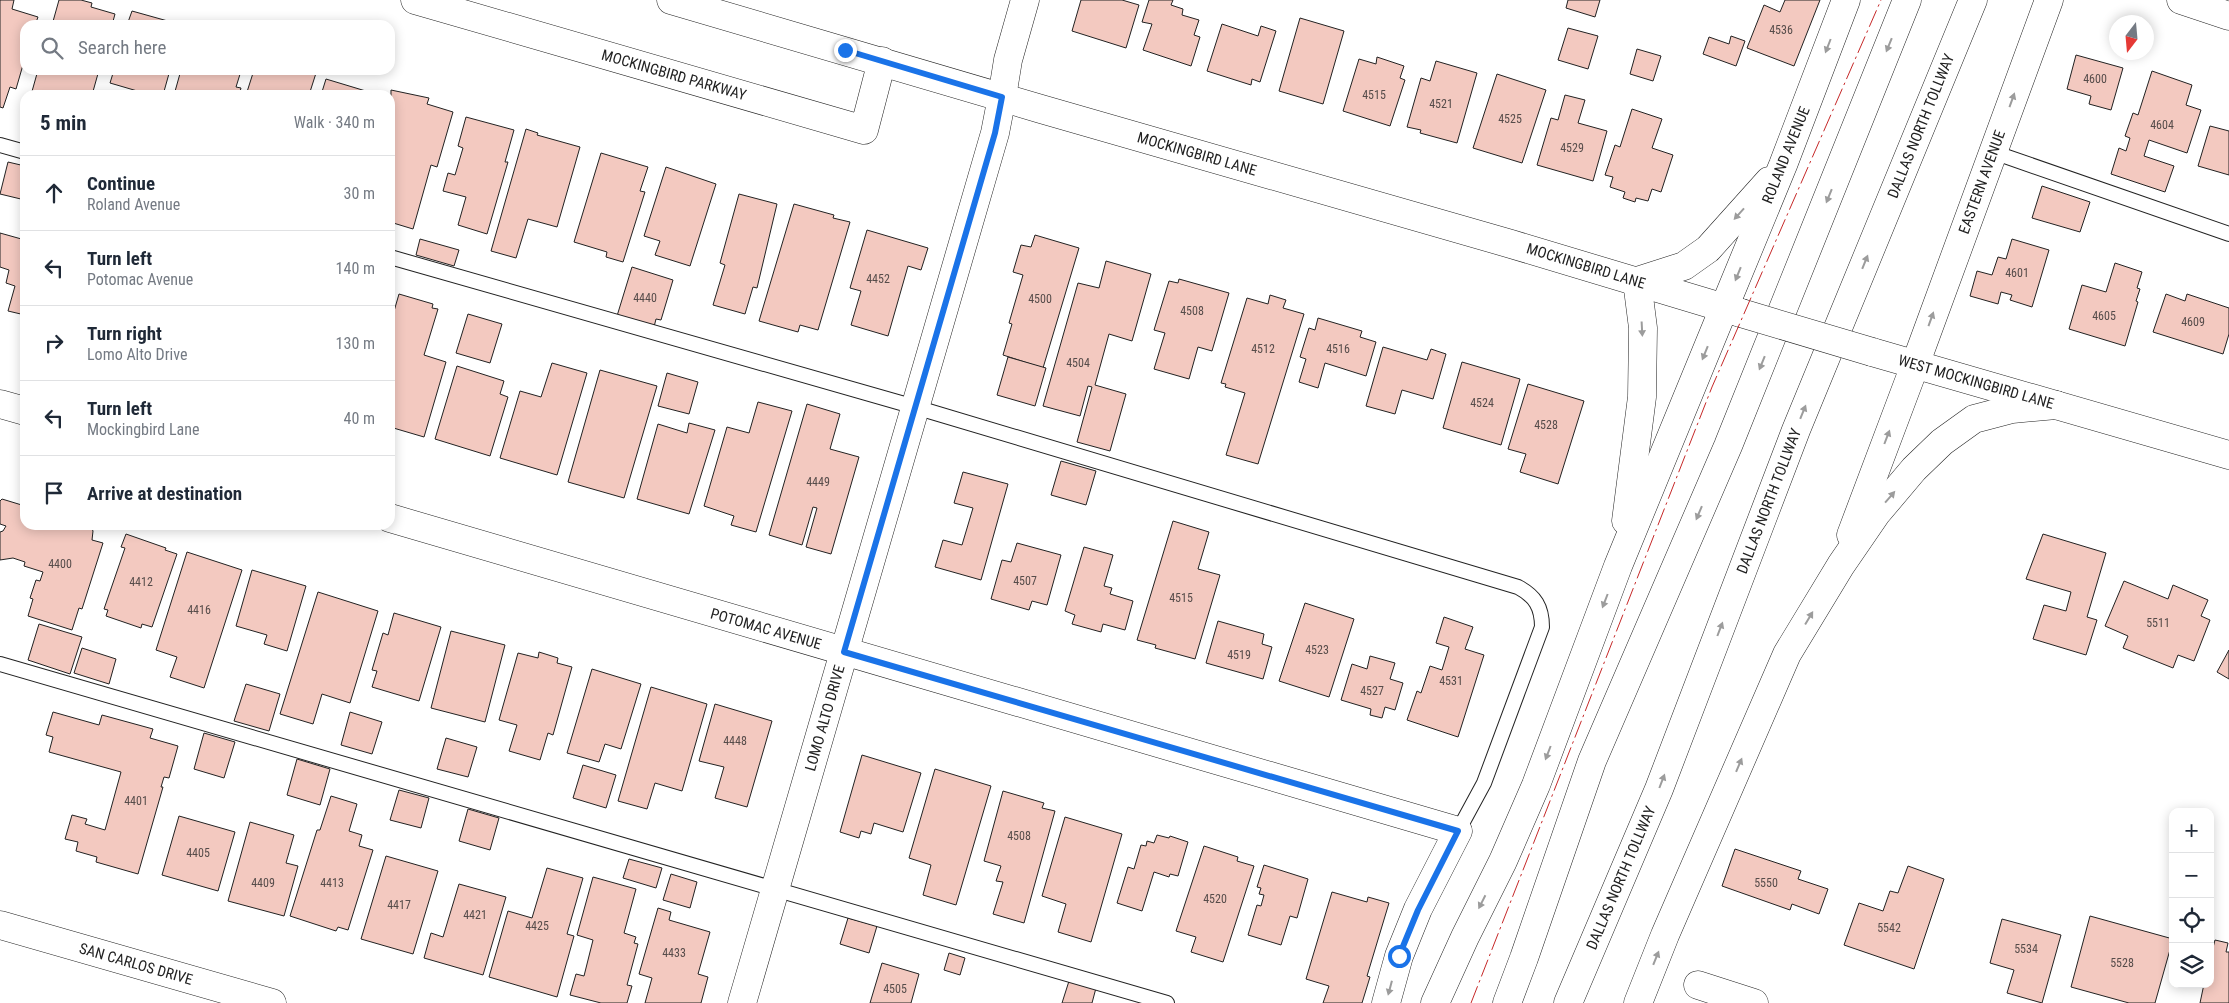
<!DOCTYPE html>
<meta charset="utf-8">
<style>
:root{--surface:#fff;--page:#f6f6f7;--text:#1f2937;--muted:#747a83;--line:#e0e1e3}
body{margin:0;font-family:"Roboto Condensed",sans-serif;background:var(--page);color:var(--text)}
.controls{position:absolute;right:15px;bottom:15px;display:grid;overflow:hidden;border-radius:10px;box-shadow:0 2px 12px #0003}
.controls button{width:45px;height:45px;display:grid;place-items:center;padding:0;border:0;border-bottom:1px solid var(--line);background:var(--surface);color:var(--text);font:25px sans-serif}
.compass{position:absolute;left:2109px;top:15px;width:45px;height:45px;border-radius:50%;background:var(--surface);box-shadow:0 2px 12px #0003;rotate:196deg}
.stop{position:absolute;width:15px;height:15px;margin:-11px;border:4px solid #1a73e8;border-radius:50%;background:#fff}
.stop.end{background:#1a73e8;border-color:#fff;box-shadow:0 1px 5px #0008}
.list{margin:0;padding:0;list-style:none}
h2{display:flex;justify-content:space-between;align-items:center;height:65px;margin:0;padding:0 20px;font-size:21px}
h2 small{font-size:16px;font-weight:400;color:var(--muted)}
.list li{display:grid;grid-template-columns:32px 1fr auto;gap:15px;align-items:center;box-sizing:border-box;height:75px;padding:0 20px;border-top:1px solid var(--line)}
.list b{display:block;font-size:19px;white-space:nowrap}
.list p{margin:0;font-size:16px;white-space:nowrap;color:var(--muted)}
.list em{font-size:16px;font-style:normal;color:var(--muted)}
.icon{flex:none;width:28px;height:28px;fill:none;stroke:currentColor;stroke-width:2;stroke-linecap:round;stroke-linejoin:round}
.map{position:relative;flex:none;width:2229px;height:1003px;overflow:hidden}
.search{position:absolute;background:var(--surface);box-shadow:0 2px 12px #0003;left:20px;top:20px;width:375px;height:55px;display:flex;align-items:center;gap:12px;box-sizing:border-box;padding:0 18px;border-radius:15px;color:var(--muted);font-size:19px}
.panel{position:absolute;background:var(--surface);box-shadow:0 2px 12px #0003;left:20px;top:90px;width:375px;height:440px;border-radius:15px}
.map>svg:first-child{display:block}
.building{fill:#f3c9c0;stroke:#222}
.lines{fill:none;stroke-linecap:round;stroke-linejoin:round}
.lane-casing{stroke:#222;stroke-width:16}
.street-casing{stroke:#222;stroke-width:29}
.secondary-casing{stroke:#222;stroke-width:29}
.highway-casing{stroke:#222;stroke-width:29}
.lane{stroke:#fff;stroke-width:14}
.street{stroke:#fff;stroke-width:28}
.secondary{stroke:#fff;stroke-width:28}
.highway{stroke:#fff;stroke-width:28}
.secondary-bridge-casing{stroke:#222;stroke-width:29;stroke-linecap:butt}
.secondary-bridge{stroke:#fff;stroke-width:28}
.power{stroke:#c62828;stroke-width:1;stroke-dasharray:18 4 2.5 4;stroke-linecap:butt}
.oneway{fill:#9c9c9c}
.route{stroke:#1a73e8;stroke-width:6}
.labels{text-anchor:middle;stroke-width:4;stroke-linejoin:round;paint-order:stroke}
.number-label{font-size:12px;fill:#564c4a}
.street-label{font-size:15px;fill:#222;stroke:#fff}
</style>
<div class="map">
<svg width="2229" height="1003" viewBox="0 0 2229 1003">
<rect width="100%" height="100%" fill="#fff"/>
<!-- building -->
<g class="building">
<path d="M0,0H14L12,9L38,17L35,25H25V58L16,89L10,87L3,108L0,107Z"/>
<path d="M59,0H81L92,3L91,7L115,14L112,25H52Z"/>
<path d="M1081,0H1122L1139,5L1126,48L1072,31Z"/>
<path d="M1149,0H1173L1171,5L1183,9L1182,15L1199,20L1194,35L1200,37L1191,66L1143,50L1152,24L1142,22Z"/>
<path d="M1568,0H1600L1595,17L1566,8Z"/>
<path d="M1785,0H1820L1794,66L1747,48L1764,5L1780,12Z"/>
<path d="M132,11L182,25H127Z"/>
<path d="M1300,18L1344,31L1323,104L1279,91Z"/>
<path d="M1222,24L1258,36L1261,26L1276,31L1260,82L1252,79L1251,85L1207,71Z"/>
<path d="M1568,28L1598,36L1588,69L1558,60Z"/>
<path d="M1731,36L1745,41L1736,66L1703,54L1709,37L1729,44Z"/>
<path d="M1637,49L1661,56L1653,81L1630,74Z"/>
<path d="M2076,55L2123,68L2111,110L2089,104L2091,96L2067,89Z"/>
<path d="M1377,57L1404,66L1400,78L1405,80L1390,126L1343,111L1359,59L1376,64Z"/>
<path d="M1436,61L1477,73L1457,143L1420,133L1421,130L1407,127L1421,78L1430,81Z"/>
<path d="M38,70H99L92,95H31Z"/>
<path d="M114,70H170L163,95H151L110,83Z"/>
<path d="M181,70H247L246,72L241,71L236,87L241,88L239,95H174Z"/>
<path d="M254,70H317L309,95H246Z"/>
<path d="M2152,71L2192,85L2186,105L2201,110L2187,153L2149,140L2144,156L2174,166L2165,192L2111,174L2119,148L2126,151L2130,138L2125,136L2133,113L2138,115Z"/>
<path d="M1497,74L1546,90L1522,163L1473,148Z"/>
<path d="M326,79L379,95H321Z"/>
<path d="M391,90L429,98L427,104L453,112L437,167L431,165L413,229L390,222Z"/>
<path d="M1565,95L1585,100L1578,123L1607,131L1593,181L1537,165L1551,118L1558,120Z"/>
<path d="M1632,109L1662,119L1652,148L1673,155L1661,192L1652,189L1648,201L1636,198L1635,202L1623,198L1625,192L1610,187L1613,177L1605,175L1615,145L1620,147Z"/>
<path d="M466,117L514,130L505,162H508L487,234L458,225L466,197L443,191L448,173L455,175L463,148L458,146Z"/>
<path d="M2210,126L2229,131V175L2198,166Z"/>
<path d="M526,129L538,133L537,135L580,147L557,227L528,219L516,258L491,251Z"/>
<path d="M601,153L648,167L640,191L645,192L623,262L606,257L607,252L574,242Z"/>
<path d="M8,162L25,166V200L0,194Z"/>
<path d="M666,167L716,184L690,266L655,255L660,241L644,236Z"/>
<path d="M2042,186L2090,202L2080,232L2032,218Z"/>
<path d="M739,194L777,204L757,288L753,287L745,314L713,305L725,265L720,263Z"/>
<path d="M794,204L834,215L833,218L850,222L818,330L800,325L798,332L759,321Z"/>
<path d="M867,230L928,248L921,270L908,266L888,336L851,325L861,291L850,288Z"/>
<path d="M0,233L25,240V315L8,311L15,286L6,283L9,270L0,267Z"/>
<path d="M1035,235L1079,248L1043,368L1003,355L1012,324L1009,323L1023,275L1013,272L1021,245L1031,247Z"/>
<path d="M420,239L459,250L454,266L416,255Z"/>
<path d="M2012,239L2049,250L2032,307L2010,300L2012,295L2001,292L1998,304L1970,296L1977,271L1992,275L1998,257L2006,259Z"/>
<path d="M1106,261L1151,274L1132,341L1109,334L1095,385L1126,394L1110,451L1077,442L1092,387L1088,386L1080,416L1043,406L1078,283L1099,288Z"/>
<path d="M2115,263L2142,272L2137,288L2140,289L2136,301L2138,302L2125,346L2069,329L2082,285L2106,292Z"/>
<path d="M632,267L673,280L661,320L656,319L654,327L617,316Z"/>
<path d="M1179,279L1229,293L1212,351L1198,347L1189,379L1154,369L1165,333L1154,330L1169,281L1178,283Z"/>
<path d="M399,294L433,304L432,308L438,309L424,355L446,362L424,437L390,427V341L394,327L390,325Z"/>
<path d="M2166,294L2185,301L2187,294L2229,308V334L2223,354L2153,332Z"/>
<path d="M390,295L394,296L390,310Z"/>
<path d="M1270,295L1286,300L1283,308L1304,314L1258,464L1226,455L1245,393L1225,387L1226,384L1221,383L1247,298L1268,304Z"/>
<path d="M468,314L502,324L490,363L456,353Z"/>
<path d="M1318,318L1362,331L1360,337L1376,342L1366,376L1325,363L1318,388L1299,382L1306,359L1300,357L1309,328L1315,330Z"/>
<path d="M1383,347L1427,360L1431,349L1446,354L1433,399L1402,390L1395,414L1366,406Z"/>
<path d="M1008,357L1046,368L1035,406L997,395Z"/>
<path d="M1462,362L1520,379L1501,445L1443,428Z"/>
<path d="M552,363L587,373L557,475L500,458L520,391L541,397Z"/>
<path d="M457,366L504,381L500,394L508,397L490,456L435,439Z"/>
<path d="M600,370L657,386L624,498L568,482Z"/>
<path d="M667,373L698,382L689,414L658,406Z"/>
<path d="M1528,384L1584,401L1558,484L1520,472L1526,454L1508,449Z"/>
<path d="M758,402L792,411L756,532L731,525L734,516L704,506L727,427L749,433Z"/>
<path d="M807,404L840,414L830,449L859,457L831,554L806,547L817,508L813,507L802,545L769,535Z"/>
<path d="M689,423L715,430L689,514L637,499L658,424L687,433Z"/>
<path d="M1061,461L1096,471L1086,505L1051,495Z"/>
<path d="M963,472L1008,484L981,580L935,567L943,540L962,545L973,508L954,503Z"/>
<path d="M2,499L25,506V525H90L93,531L92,540L103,543L82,609L79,608L72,630L28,616L33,599L30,598L36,580L40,581L43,572L24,566L25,562L13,558L0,560V532L3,531L6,526L0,524V501Z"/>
<path d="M1173,521L1209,532L1198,569L1220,575L1195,659L1155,648L1156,645L1137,640Z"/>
<path d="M126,534L166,548L165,550L177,554L152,627L142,624L141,628L106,616L108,610L104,609L125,548L121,547Z"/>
<path d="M2043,534L2106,553L2087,617L2097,620L2086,655L2033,639L2044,605L2066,611L2071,592L2026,579Z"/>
<path d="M1017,543L1061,555L1047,605L1032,601L1029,610L991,599L1002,560L1011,562Z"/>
<path d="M1084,547L1113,555L1104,586L1112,588L1110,594L1133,601L1125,630L1103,624L1101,632L1072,624L1075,615L1065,611Z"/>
<path d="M187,552L242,570L204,688L170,677L177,657L156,650Z"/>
<path d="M252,570L306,586L287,651L264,644L267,635L236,626Z"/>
<path d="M2124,581L2168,599L2173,585L2208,600L2201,616L2210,620L2194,661L2178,655L2173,668L2123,648L2128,636L2105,626Z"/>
<path d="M318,592L378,611L350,703L322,694L313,724L280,714Z"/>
<path d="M1305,603L1354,619L1329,697L1279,681Z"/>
<path d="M394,613L441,627L419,701L372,687L377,671L372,670L383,633L388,635Z"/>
<path d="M1444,617L1473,627L1465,649L1484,655L1458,737L1407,720L1417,691L1421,693L1430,666L1442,670L1449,647L1436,643Z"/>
<path d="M1218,621L1264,634L1262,644L1272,647L1263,679L1206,663Z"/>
<path d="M39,624L82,637L70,674L28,660Z"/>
<path d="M451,631L505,645L485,722L431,708Z"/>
<path d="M82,648L116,659L109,684L74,673Z"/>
<path d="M2229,650V679L2217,672Z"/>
<path d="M539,652L558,658L557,663L572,667L553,735L548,733L540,760L509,751L517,725L499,720L518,653L538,658Z"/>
<path d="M1370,656L1395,663L1390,679L1403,683L1395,710L1385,707L1382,718L1370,715L1371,709L1341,700L1352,664L1367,669Z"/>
<path d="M592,669L641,684L621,749L605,744L599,762L567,753Z"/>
<path d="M246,684L280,694L269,731L234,721Z"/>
<path d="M651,687L707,704L682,791L655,783L647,809L618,801Z"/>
<path d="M715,704L772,721L747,807L715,798L724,767L699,761Z"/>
<path d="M53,712L99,725L102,715L153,729L150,738L178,746L169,778L164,777L161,787H163L138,874L96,862L97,857L76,851L78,842L65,839L72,815L87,819L85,824L105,830L121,772L49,752L53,737L46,735Z"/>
<path d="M350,712L382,722L372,754L341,745Z"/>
<path d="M204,733L235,742L224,778L194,769Z"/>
<path d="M446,738L477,747L468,777L437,769Z"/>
<path d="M862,755L921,773L903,832L874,823L871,834L861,831L859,838L840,832Z"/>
<path d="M297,759L330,769L320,805L287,795Z"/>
<path d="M583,765L616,775L606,808L573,798Z"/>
<path d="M935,769L991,786L956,905L923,895L931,865L909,858Z"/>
<path d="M399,790L429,798L421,828L390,820Z"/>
<path d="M1003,791L1044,803L1042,808L1055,811L1024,923L993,914L1003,882L996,881L1001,866L984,861Z"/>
<path d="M331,796L357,804L349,831L362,835L359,846L373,850L348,930L338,927L336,931L290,916L317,830H320Z"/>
<path d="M468,809L499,818L490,850L459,841Z"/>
<path d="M179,816L235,832L218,891L162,875Z"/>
<path d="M1065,817L1122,834L1091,942L1058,932L1066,904L1042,896Z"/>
<path d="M250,822L294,835L286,863L298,866L284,916L228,901Z"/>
<path d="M1157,835L1169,838L1170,836L1188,842L1178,876L1170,874L1169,877L1154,872L1142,911L1117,903L1128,867L1134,869L1141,845L1146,846L1147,841L1154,843Z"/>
<path d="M1204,846L1238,857L1237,861L1254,866L1223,962L1191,952L1196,937L1176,931Z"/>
<path d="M1735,849L1801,871L1798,879L1828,889L1819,914L1792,904L1790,910L1722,886Z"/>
<path d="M386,856L438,871L413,954L361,939Z"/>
<path d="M629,859L662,868L656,888L623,878Z"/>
<path d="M1264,865L1308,879L1297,918L1290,916L1281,945L1248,935L1257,905L1261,906L1264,895L1259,894L1261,888L1257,887Z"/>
<path d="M1908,866L1944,879L1914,969L1844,945L1859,903L1883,911L1890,891L1898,893Z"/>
<path d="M547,868L583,878L567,934L574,936L557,997L489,977L508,911L532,918Z"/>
<path d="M671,874L697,882L690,908L663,900Z"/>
<path d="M593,877L636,889L624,933L636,937L634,943L638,944L627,985L632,986L627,1003H601L570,995L576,974L584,976L593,940L577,935Z"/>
<path d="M459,884L506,897L483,975L424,958L431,933L443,937Z"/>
<path d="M1332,892L1367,902L1368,897L1389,903L1367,976L1370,977L1362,1003H1323L1329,986L1306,979Z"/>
<path d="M658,908L671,912L669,920L710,932L698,974L708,977L701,1003H645L652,978L639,974Z"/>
<path d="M2090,916L2173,939L2155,1003H2129L2071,987Z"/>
<path d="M848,918L877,926L869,953L840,944Z"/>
<path d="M2002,919L2061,935L2042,1003L2007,993L2014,970L1990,963Z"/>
<path d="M2215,940L2228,943L2226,952H2229V1003H2200L2204,984H2210V959Z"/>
<path d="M949,953L965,958L960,975L944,970Z"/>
<path d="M882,963L919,974L911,1003H870Z"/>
<path d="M1069,981L1096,988L1092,1003H1062Z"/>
</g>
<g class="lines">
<!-- lane casing -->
<g class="lane-casing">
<g id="lane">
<path d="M0,145L25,152"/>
<path d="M1993,152L2229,234"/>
<path d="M390,257L915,407L1518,587C1535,596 1542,607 1542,627L1484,783L1458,831"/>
<path d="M0,664L1167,1003"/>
</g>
</g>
<!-- street casing -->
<g class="street-casing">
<g id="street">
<path d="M415,0L864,130L882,61"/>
<path d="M2181,0L2229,16"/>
<path d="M0,404L25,411"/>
<path d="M390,518L1458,831L1418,909L1399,956L1386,1003"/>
<path d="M0,925L272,1003"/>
<path d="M1698,985L1754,1003"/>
<path d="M742,1003L995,133L1002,97"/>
</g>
</g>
<!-- secondary casing -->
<g class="secondary-casing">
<g id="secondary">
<path d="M671,0L1041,109L1511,244L1741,313"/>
<path d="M1002,97L1008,60L1025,0"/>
<path d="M1637,281L1684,266L1708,249L1769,181"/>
<path d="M1724,308L1783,165L1846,0"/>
<path d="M1872,352L2229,455"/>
<path d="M1915,365L2049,0"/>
</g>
</g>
<!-- highway casing -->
<g class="highway-casing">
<g id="highway">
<path d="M1626,521L1642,397L1643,328L1637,281"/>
<path d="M1851,535L1915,365"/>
<path d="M1435,1003L1465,937L1503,861L1536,785L1618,566L1724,308"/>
<path d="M1507,1003L1524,958L1592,761L1728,446L1907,0"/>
<path d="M1568,1003L1659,789L1796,430L1973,0"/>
<path d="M1638,1003L1665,935L1787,654L1841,565L1876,514L1914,469L1942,442L1974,419L2012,409L2056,405"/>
</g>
</g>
<!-- lane -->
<use href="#lane" class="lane"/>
<!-- street -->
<use href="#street" class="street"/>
<!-- secondary -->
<use href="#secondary" class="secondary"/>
<!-- highway -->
<use href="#highway" class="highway"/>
<!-- secondary-bridge casing -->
<g class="secondary-bridge-casing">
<path id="secondary-bridge" d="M1741,313L1872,352"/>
</g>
<!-- secondary-bridge -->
<use href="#secondary-bridge" class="secondary-bridge"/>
<!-- power -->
<path class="power" d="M1471,1003L1712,387L1881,0"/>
</g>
<!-- one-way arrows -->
<defs><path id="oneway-solid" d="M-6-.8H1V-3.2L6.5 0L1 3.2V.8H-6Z" transform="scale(1.25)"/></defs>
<g class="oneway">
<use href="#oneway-solid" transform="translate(1889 45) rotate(112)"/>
<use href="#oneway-solid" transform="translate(1828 46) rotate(111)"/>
<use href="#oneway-solid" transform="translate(2012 100) rotate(-70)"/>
<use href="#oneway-solid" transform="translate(1829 196) rotate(112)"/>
<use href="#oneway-solid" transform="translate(1739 214) rotate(132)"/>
<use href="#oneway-solid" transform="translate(1865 262) rotate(-68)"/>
<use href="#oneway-solid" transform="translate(1738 274) rotate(112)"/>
<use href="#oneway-solid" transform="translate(1931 319) rotate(-70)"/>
<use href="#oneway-solid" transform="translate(1642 329) rotate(87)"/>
<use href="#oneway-solid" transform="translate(1705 353) rotate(112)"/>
<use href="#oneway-solid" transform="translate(1762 363) rotate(112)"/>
<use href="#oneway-solid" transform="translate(1803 412) rotate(-68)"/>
<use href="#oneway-solid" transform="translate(1887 437) rotate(-69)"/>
<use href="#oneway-solid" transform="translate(1890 497) rotate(-49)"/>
<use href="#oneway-solid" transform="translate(1699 513) rotate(113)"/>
<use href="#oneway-solid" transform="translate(1605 601) rotate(111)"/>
<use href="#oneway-solid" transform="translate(1809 618) rotate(-59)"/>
<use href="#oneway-solid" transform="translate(1720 629) rotate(-69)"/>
<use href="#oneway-solid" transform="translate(1548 753) rotate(111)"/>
<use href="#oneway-solid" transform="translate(1739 765) rotate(-67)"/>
<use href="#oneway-solid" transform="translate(1662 781) rotate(-69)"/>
<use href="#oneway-solid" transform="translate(1482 902) rotate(117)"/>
<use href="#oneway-solid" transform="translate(1656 958) rotate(-68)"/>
<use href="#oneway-solid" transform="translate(1390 988) rotate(105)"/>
</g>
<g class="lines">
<!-- route -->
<path class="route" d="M845,50L1002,97L995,133L844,652L1458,831L1418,910L1399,956"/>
</g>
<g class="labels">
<!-- number labels -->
<g class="number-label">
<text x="1781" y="34">4536</text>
<text x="2095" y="83">4600</text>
<text x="1374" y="99">4515</text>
<text x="1441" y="108">4521</text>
<text x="1510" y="123">4525</text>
<text x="2162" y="129">4604</text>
<text x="1572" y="152">4529</text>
<text x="2017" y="277">4601</text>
<text x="878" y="283">4452</text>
<text x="645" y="302">4440</text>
<text x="1040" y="303">4500</text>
<text x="1192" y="315">4508</text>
<text x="2104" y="320">4605</text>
<text x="2193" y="326">4609</text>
<text x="1263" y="353">4512</text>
<text x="1338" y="353">4516</text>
<text x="1078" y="367">4504</text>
<text x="1482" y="407">4524</text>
<text x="1546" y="429">4528</text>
<text x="818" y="486">4449</text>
<text x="60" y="568">4400</text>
<text x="1025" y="585">4507</text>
<text x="141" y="586">4412</text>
<text x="1181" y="602">4515</text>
<text x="199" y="614">4416</text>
<text x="2158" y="627">5511</text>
<text x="1317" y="654">4523</text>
<text x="1239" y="659">4519</text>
<text x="1451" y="685">4531</text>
<text x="1372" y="695">4527</text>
<text x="735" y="745">4448</text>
<text x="136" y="805">4401</text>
<text x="1019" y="840">4508</text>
<text x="198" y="857">4405</text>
<text x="263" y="887">4409</text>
<text x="332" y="887">4413</text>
<text x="1766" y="887">5550</text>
<text x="1215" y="903">4520</text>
<text x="399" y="909">4417</text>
<text x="475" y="919">4421</text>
<text x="537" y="930">4425</text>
<text x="1889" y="932">5542</text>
<text x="2026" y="953">5534</text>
<text x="674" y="957">4433</text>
<text x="2122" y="967">5528</text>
<text x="895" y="993">4505</text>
</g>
<!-- street labels -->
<g class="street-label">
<text transform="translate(674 75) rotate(16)" y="5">MOCKINGBIRD PARKWAY</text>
<text transform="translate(1921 126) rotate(-68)" y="5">DALLAS NORTH TOLLWAY</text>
<text transform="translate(1197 154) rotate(16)" y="5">MOCKINGBIRD LANE</text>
<text transform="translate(1786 155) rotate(-68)" y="5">ROLAND AVENUE</text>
<text transform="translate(1982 182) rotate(-70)" y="5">EASTERN AVENUE</text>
<text transform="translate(1586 266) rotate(17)" y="5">MOCKINGBIRD LANE</text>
<text transform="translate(1976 382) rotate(16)" y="5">WEST MOCKINGBIRD LANE</text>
<text transform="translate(1769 501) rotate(-69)" y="5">DALLAS NORTH TOLLWAY</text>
<text transform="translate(766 629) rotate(16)" y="5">POTOMAC AVENUE</text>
<text transform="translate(825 718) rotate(-74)" y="5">LOMO ALTO DRIVE</text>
<text transform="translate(1621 878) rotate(-67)" y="5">DALLAS NORTH TOLLWAY</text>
<text transform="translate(136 964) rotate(16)" y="5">SAN CARLOS DRIVE</text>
</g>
</g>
</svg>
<div class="controls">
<button>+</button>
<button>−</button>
<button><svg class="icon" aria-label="locate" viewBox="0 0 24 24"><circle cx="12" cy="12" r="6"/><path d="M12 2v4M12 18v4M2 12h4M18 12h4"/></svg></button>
<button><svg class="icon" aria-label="layers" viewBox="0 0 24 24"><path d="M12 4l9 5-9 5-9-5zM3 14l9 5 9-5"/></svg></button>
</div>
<svg class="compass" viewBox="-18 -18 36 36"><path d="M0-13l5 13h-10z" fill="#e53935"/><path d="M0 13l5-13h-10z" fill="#747a83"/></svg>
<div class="stop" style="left:1399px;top:956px"></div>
<div class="stop end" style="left:845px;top:50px"></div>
<div class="search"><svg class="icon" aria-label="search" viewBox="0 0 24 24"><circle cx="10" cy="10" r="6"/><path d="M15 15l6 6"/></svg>Search here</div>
<section class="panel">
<h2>5 min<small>Walk · 340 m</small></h2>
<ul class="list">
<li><svg class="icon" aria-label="ahead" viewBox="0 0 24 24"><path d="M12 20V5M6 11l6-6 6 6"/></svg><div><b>Continue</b><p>Roland Avenue</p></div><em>30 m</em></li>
<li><svg class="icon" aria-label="left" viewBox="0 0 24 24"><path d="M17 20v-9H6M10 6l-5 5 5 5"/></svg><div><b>Turn left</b><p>Potomac Avenue</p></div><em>140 m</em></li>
<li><svg class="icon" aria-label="right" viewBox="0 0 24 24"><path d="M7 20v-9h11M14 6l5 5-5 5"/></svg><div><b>Turn right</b><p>Lomo Alto Drive</p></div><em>130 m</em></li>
<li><svg class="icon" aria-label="left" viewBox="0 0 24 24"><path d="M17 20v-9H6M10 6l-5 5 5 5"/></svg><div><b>Turn left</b><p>Mockingbird Lane</p></div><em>40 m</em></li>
<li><svg class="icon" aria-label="arrive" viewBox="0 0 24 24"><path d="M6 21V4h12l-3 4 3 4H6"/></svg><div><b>Arrive at destination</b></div></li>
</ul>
</section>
</div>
